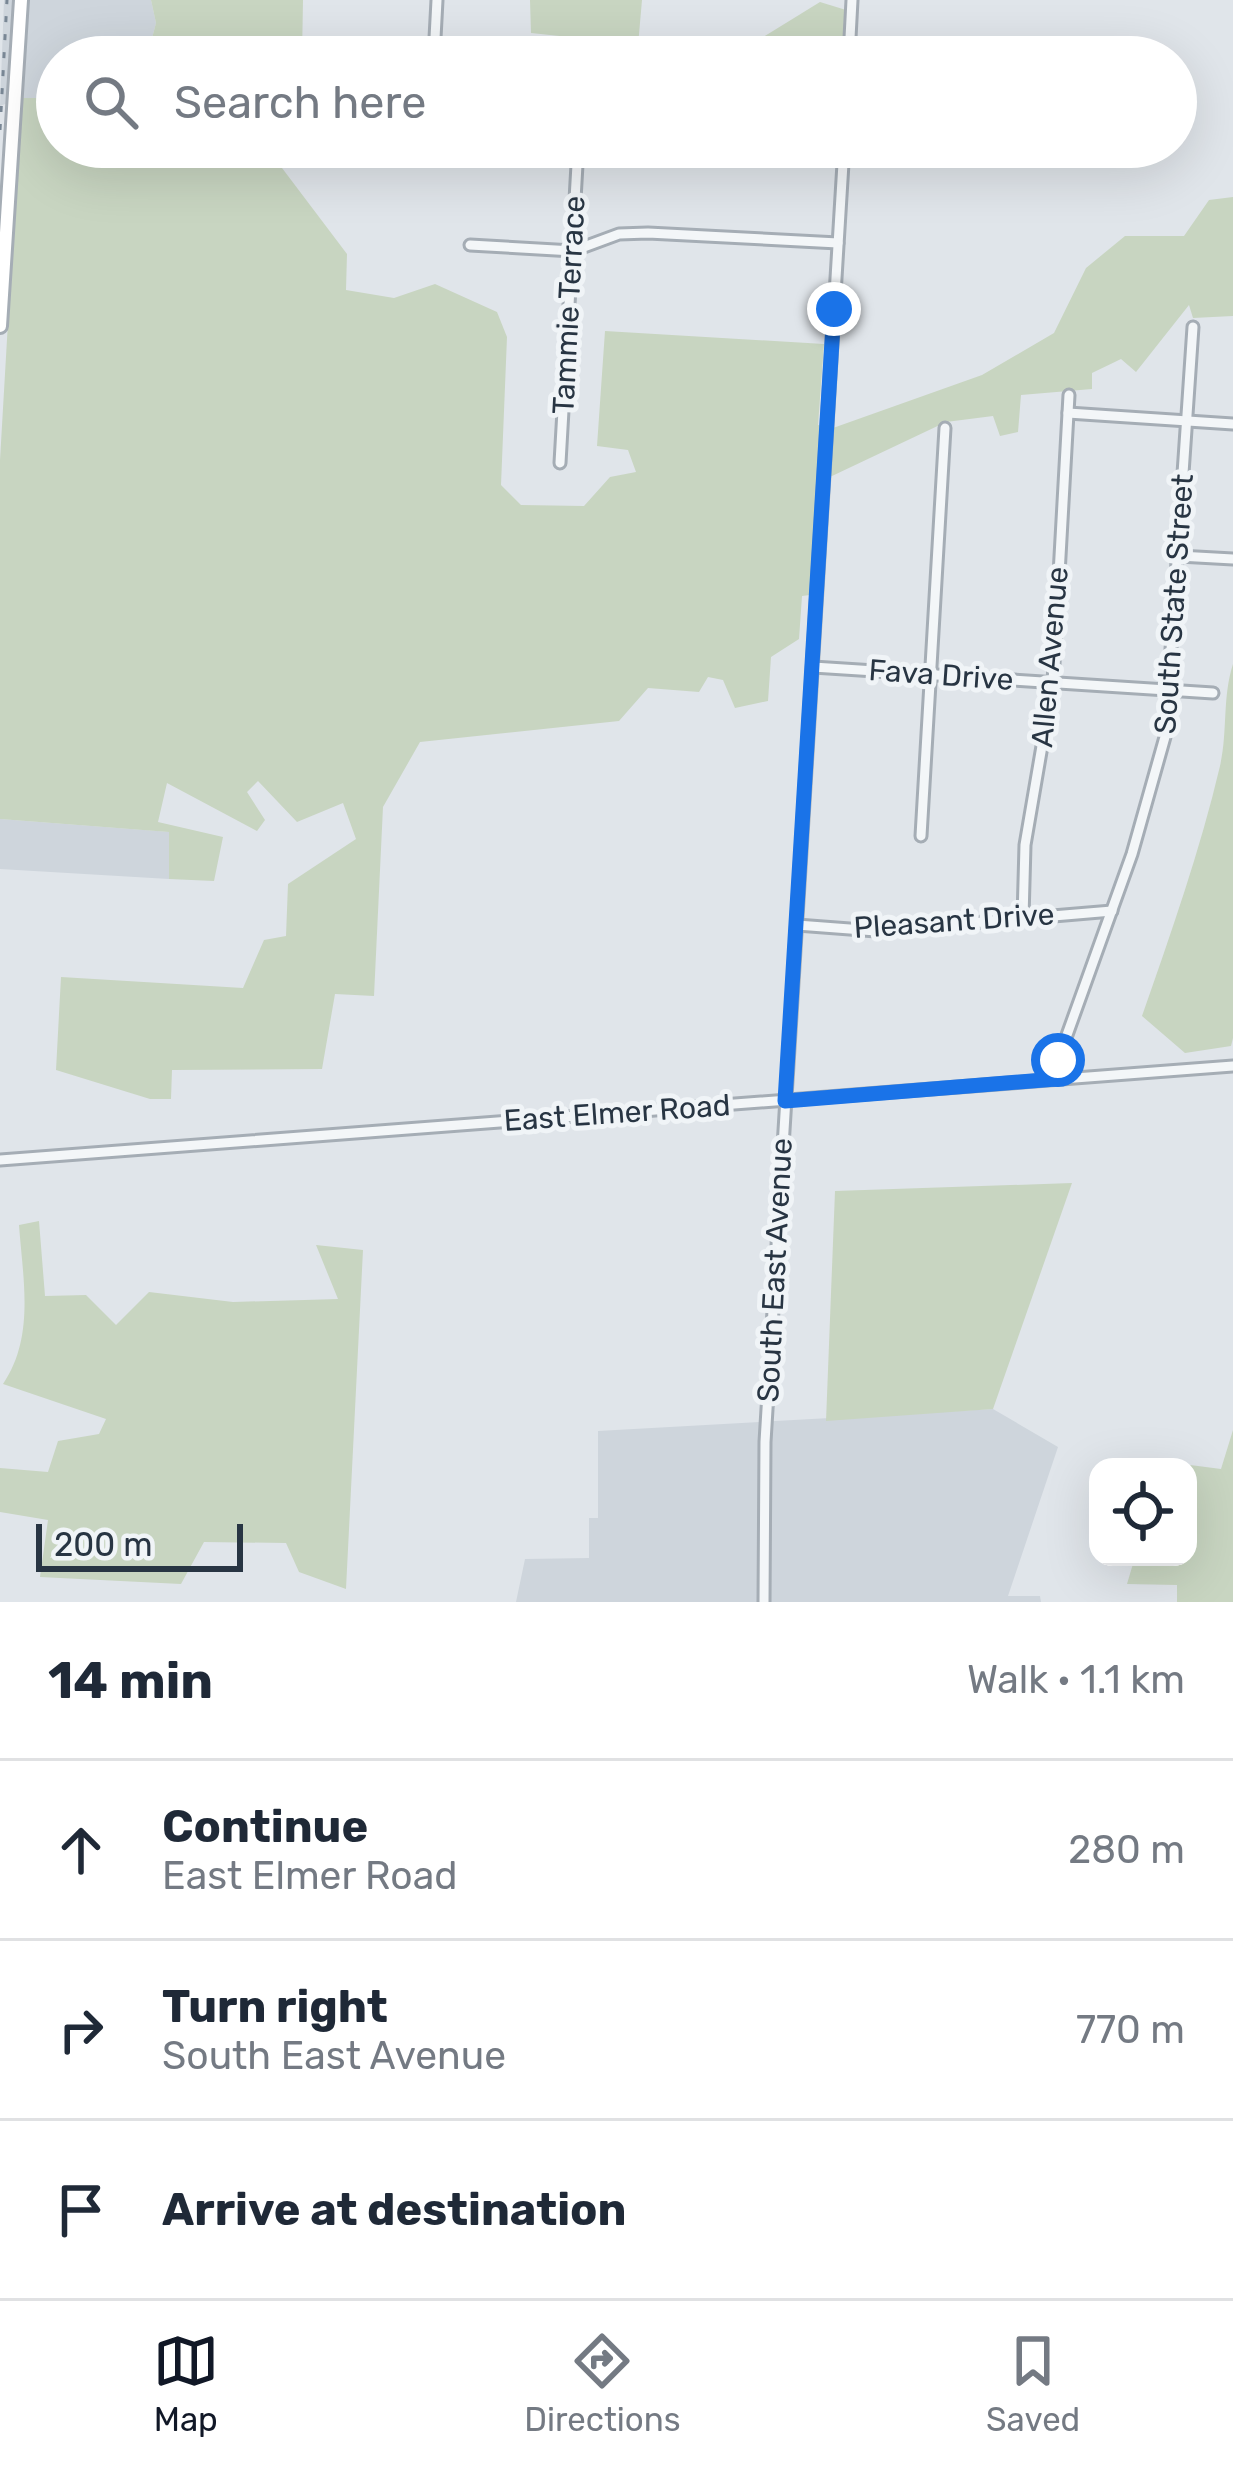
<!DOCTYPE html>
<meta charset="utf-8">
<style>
:root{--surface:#fff;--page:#f6f6f7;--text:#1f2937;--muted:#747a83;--line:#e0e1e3;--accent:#111827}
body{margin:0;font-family:Rubik,sans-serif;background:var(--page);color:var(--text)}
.controls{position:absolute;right:36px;bottom:36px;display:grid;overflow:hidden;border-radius:24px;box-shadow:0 12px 48px #0002}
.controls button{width:108px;height:108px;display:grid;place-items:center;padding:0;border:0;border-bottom:3px solid var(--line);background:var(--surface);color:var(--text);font:60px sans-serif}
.scale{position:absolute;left:36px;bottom:30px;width:207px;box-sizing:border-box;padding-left:12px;border:6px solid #283543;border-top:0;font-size:33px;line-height:42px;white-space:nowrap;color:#283543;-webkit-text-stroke:9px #f0f4f7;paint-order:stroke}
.stop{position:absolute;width:36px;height:36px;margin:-27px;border:9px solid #1a73e8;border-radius:50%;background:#fff}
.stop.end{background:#1a73e8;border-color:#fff;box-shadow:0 3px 12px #0008}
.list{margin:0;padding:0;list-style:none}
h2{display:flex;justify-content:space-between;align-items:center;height:156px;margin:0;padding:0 48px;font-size:51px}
h2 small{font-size:39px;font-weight:400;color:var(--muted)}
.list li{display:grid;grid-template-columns:78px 1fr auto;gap:36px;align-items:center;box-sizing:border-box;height:180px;padding:0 48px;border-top:3px solid var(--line)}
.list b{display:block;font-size:45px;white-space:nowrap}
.list p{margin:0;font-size:39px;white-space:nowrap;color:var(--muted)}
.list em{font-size:39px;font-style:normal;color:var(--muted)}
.icon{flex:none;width:66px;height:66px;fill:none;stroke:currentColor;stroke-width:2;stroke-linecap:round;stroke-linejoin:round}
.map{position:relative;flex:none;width:1233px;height:1602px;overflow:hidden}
.search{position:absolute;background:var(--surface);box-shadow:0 12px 48px #0002;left:36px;right:36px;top:36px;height:132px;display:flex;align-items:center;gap:30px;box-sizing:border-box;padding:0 42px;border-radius:66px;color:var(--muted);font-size:45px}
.sheet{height:696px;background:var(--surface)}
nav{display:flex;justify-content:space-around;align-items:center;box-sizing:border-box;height:168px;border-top:3px solid var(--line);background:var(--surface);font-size:33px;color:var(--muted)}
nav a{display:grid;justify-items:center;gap:6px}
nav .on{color:var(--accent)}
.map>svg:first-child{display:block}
.built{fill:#ced5dc}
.green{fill:#c8d5c1}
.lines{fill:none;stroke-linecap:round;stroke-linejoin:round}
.street-casing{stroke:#a5adb5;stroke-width:15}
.secondary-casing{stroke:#a5adb5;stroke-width:18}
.street{stroke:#f3f6f8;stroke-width:9}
.secondary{stroke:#fff;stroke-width:12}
.rail{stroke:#798795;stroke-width:3;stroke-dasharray:6 12;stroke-linecap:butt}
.route{stroke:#1a73e8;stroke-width:15}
.labels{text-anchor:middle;stroke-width:10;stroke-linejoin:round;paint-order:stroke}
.street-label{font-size:30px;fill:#283543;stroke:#f0f4f7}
</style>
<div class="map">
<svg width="1233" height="1602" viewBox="0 0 1233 1602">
<rect width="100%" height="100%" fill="#e0e5ea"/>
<!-- built -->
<g class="built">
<path d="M4,0H151L156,23L147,57H57V98H21L0,106Z"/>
<path d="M0,819L170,832L169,879L0,869Z"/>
<path d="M993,1409L1058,1447L1008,1596H1040L1041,1602H516L525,1559L589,1558V1518H598V1431Z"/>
</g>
<!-- green -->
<g class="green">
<path d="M151,0H303L302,57H147L156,23Z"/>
<path d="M530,0H642L637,57H590L588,39L531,33Z"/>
<path d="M820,2L846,10L843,57L757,54L760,39Z"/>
<path d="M21,98H57V147H288L279,164L347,254L346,290L394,298L435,284L497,312L507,337L501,485L521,505L584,506L610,477L636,472L628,450L597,446L605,331L824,344L818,425L833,428L982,375L1054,333L1086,268L1125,236H1184L1209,200L1233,197V316L1193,318L1189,305L1136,372L1121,359L1092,373V389L1021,395L1018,432L1000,436L993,416L946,422L832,476L817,475L810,595L802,596L799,639L771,657L768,701L735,708L723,680L708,677L699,692L648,688L619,721L420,742L383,807L374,996L335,994L322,1069L172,1070L171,1099H150L56,1070L61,977L243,988L264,940L286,936L288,884L356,839L343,803L297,822L258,781L247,792L265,820L257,831L167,783L158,822L223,837L214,881L169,879V832L0,819V460Z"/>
<path d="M1233,664V1038L1231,1046L1185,1053L1142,1016C1171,933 1200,851 1220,766C1228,731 1222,698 1233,664Z"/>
<path d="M1072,1183L993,1409L826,1421L835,1191Z"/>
<path d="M39,1221L45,1296L86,1295L116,1325L149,1292L233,1302L338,1299L316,1245L363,1250L346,1589L299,1572L286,1543L204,1542L181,1584L40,1577L48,1520L0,1512V1468L48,1472L58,1441L99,1434L106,1419L3,1384C35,1337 23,1280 19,1225Z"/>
<path d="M1233,1430V1602H1177V1585L1127,1584L1135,1557H1188V1467H1165L1167,1462L1221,1469Z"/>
</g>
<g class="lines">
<!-- street casing -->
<g class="street-casing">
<g id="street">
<path d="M434,57L437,0"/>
<path d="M849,57L852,0"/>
<path d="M790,147L843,151"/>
<path d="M470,245L573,251L619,234L648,233L838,243"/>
<path d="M1068,413L1233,424"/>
<path d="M560,463L578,147"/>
<path d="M1179,556L1233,559"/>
<path d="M813,667L1213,693"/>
<path d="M921,836L945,428"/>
<path d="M1023,918L1025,845L1053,682L1069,395"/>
<path d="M797,925L876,931L1112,911"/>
<path d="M1056,1079L1058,1060L1132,854L1165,737L1193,327"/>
<path d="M0,1160L1233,1066"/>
<path d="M764,1602L765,1442L844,147"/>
</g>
</g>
<!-- secondary casing -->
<g class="secondary-casing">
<path id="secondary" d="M0,326L21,0"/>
</g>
<!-- street -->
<use href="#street" class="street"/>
<!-- secondary -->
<use href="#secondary" class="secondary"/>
<!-- rail -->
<path class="rail" d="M0,130L7,0"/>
</g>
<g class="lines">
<!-- route -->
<path class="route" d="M834,309L785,1101L1056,1079L1058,1060"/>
</g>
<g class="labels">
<!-- street labels -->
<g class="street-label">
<text transform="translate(569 305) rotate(-87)" y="10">Tammie Terrace</text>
<text transform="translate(1174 604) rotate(-86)" y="10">South State Street</text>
<text transform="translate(1050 657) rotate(-85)" y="10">Allen Avenue</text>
<text transform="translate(941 675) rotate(4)" y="10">Fava Drive</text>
<text transform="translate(954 921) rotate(-4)" y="10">Pleasant Drive</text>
<text transform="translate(617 1113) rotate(-4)" y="10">East Elmer Road</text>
<text transform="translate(775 1270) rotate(-87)" y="10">South East Avenue</text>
</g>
</g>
</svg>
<div class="controls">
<button><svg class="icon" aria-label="locate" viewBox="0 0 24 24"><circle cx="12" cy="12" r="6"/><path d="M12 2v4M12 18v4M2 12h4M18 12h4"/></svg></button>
</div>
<div class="scale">200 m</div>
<div class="stop" style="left:1058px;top:1060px"></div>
<div class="stop end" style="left:834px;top:309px"></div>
<div class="search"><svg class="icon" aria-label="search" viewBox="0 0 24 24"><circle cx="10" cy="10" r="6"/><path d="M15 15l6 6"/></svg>Search here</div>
</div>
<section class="sheet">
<h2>14 min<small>Walk · 1.1 km</small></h2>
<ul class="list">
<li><svg class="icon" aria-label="ahead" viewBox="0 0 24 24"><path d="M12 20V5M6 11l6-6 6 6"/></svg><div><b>Continue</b><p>East Elmer Road</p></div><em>280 m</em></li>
<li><svg class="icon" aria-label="right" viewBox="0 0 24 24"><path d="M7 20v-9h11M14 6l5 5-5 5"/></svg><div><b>Turn right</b><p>South East Avenue</p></div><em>770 m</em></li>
<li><svg class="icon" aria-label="arrive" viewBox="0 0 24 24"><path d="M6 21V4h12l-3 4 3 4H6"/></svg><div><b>Arrive at destination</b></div></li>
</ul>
</section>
<nav>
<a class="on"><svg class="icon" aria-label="map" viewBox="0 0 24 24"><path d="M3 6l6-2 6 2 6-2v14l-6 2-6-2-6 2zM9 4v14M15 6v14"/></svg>Map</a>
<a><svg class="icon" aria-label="directions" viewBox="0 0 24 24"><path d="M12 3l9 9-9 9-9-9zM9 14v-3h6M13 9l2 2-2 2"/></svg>Directions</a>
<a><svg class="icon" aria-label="saved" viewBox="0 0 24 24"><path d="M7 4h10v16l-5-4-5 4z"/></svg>Saved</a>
</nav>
